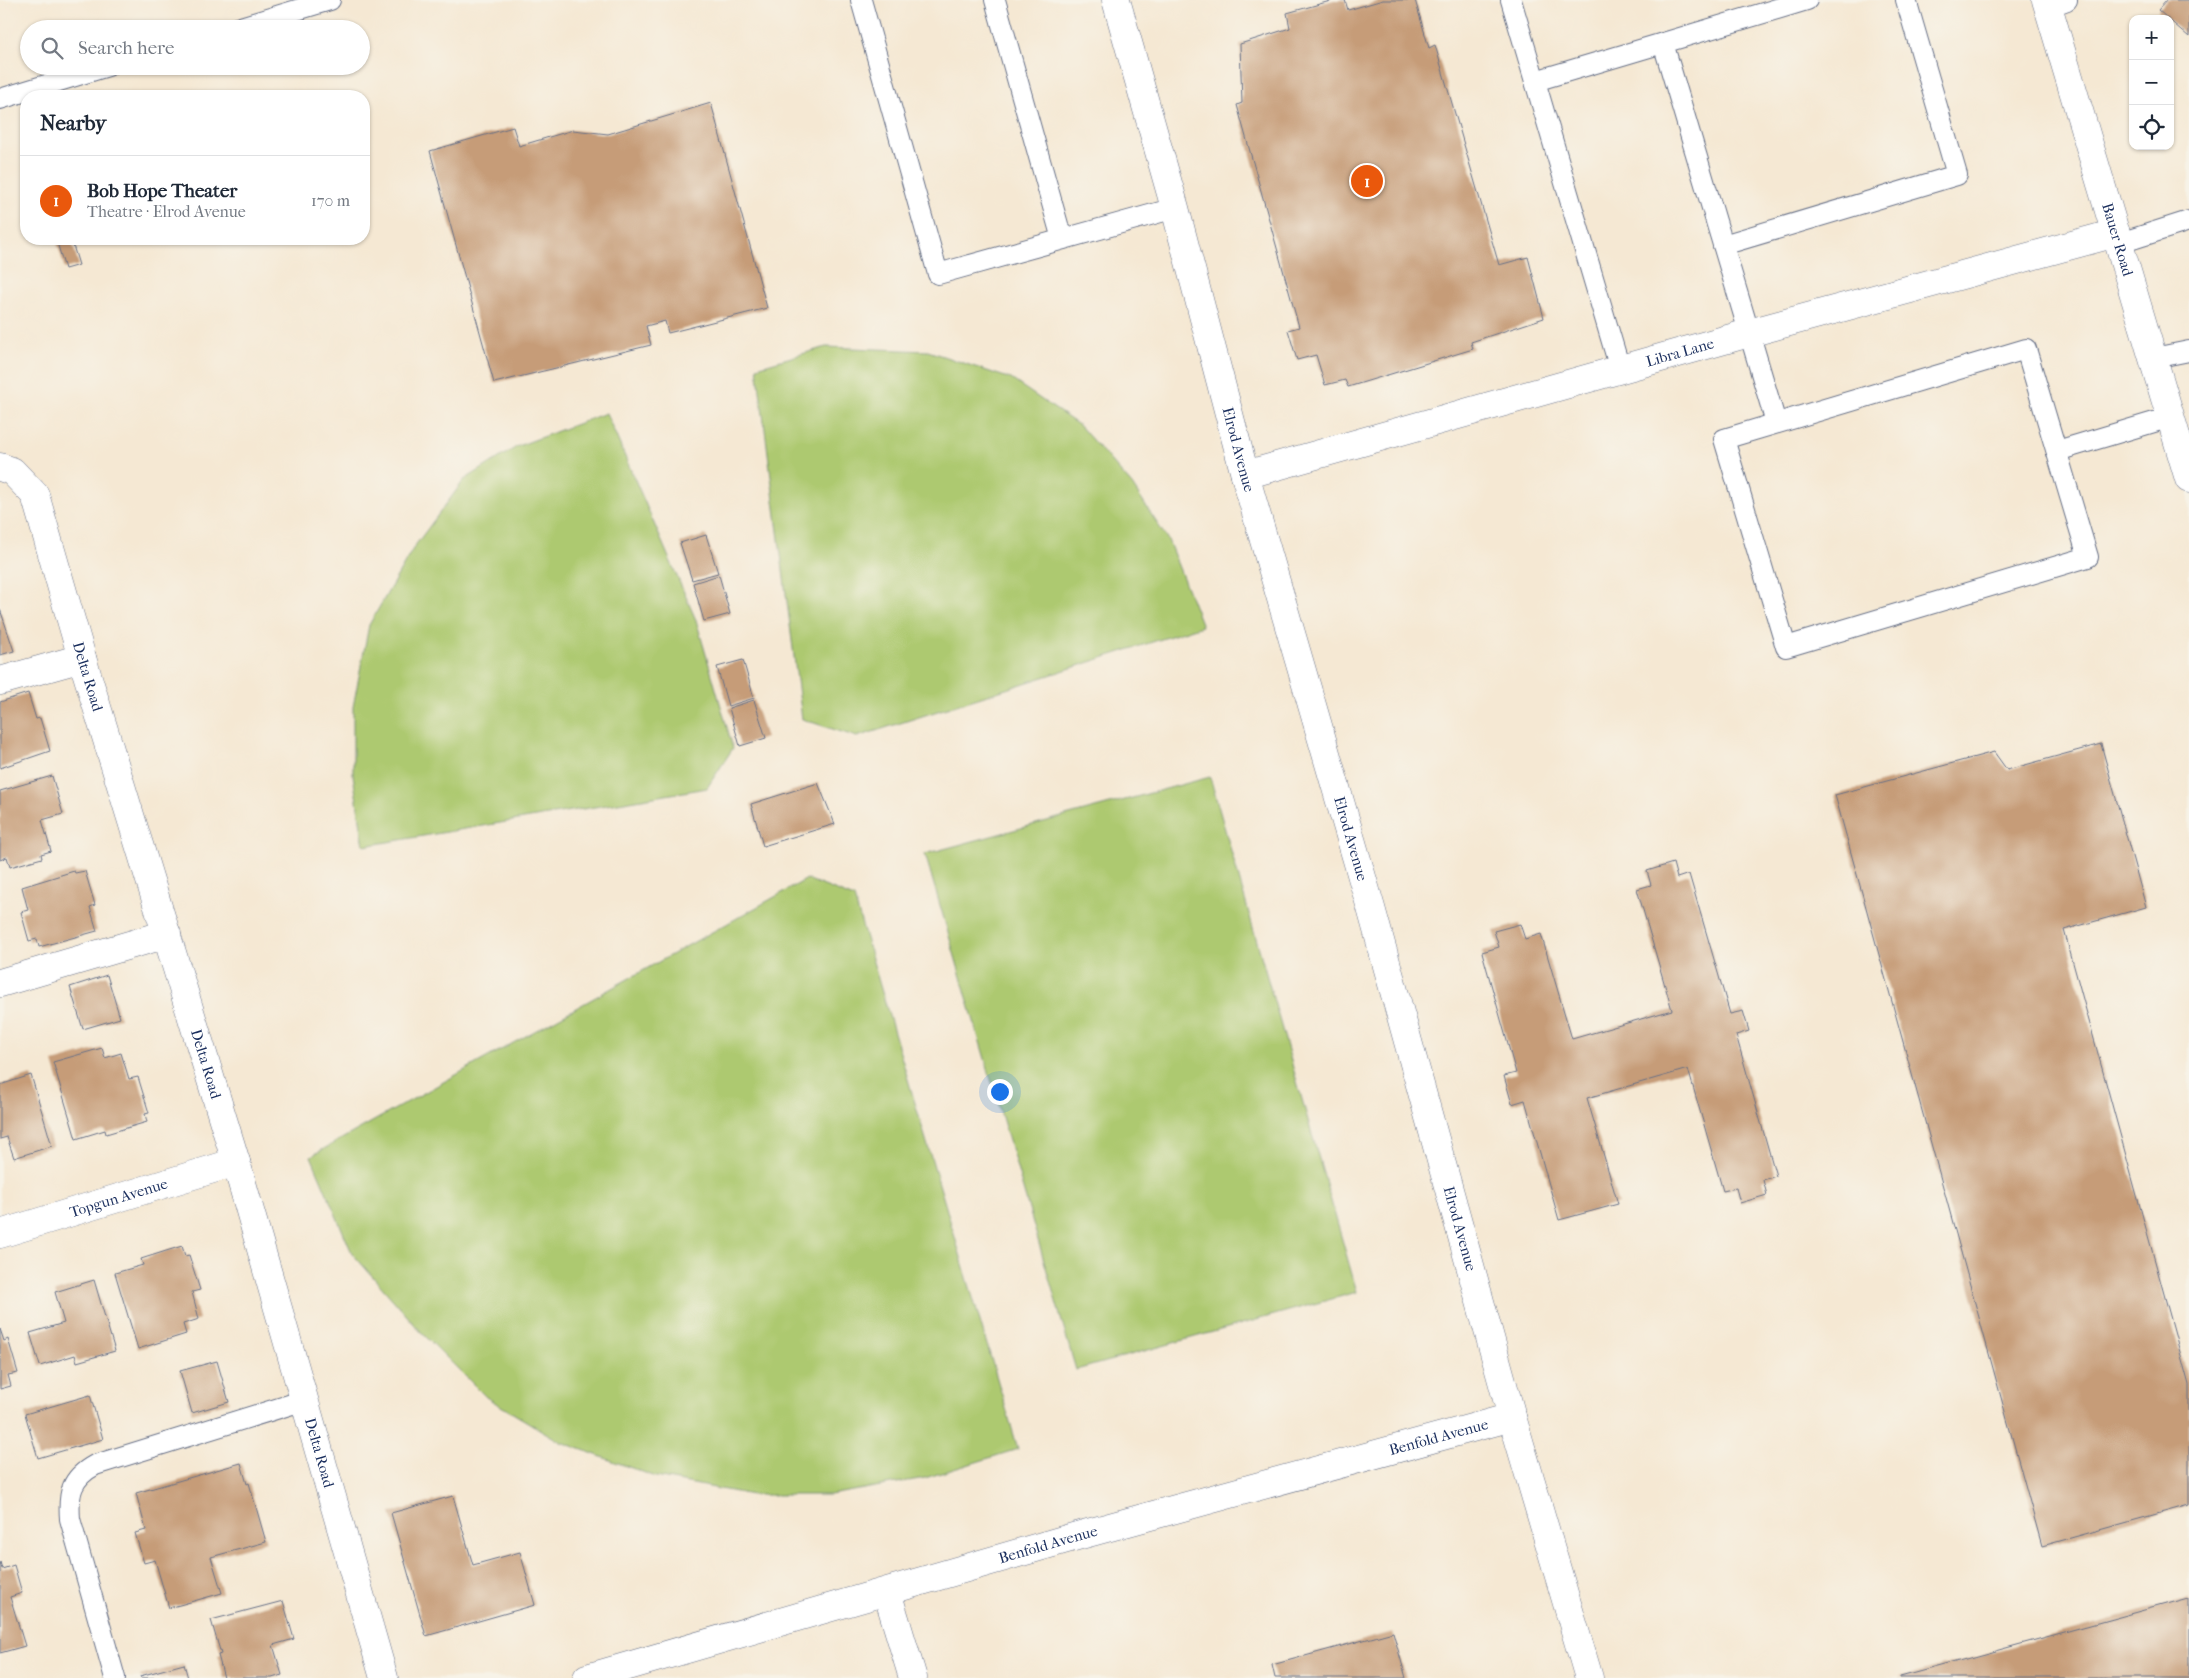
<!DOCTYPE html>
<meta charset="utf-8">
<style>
:root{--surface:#fff;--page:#f6f6f7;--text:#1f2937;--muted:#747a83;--line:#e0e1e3;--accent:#ea580c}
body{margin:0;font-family:"IM FELL French Canon",serif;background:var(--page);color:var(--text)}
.controls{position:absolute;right:15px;top:15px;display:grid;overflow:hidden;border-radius:10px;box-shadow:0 1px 4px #0004}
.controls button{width:45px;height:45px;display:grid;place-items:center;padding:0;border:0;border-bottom:1px solid var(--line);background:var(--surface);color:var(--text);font:25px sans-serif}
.you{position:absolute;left:999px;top:1091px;width:18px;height:18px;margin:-12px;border:4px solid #fff;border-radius:50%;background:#1a73e8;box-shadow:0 0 0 8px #1a73e833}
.badge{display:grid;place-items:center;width:32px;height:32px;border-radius:50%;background:var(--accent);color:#fff;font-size:16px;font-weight:700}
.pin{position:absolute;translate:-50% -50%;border:2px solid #fff;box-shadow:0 1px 5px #0006}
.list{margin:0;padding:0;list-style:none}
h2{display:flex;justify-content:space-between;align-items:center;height:65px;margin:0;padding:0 20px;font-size:21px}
h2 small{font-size:16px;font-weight:400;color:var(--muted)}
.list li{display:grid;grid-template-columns:32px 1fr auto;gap:15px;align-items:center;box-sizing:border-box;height:90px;padding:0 20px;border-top:1px solid var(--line)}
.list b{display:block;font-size:19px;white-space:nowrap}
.list p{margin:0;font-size:16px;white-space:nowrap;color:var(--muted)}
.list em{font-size:16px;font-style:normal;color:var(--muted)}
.icon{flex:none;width:28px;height:28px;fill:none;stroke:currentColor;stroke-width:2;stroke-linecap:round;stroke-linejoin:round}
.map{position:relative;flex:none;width:2189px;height:1678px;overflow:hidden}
.search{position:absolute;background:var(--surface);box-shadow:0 1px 4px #0004;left:20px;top:20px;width:350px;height:55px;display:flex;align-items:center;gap:12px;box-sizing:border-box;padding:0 18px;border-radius:28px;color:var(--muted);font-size:19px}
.panel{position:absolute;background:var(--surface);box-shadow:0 1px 4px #0004;left:20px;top:90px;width:350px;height:155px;border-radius:20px}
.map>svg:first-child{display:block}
.green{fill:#adc970;stroke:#647c67}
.building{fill:#c69c78}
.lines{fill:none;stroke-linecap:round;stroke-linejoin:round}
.service-casing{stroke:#677087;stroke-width:22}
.minor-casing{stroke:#677087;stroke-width:29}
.tertiary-casing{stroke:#677087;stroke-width:29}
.service{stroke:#fff;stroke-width:20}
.minor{stroke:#fff;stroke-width:28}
.tertiary{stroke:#fff;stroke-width:28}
.labels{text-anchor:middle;stroke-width:4.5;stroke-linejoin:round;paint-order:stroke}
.street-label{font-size:15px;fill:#1b2f5e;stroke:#f7f3e8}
</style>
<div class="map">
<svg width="2189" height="1678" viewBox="0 0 2189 1678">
<rect width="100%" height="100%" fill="#f7f3e8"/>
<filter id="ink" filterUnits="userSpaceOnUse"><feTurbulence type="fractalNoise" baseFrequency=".02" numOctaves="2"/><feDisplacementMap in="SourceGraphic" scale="10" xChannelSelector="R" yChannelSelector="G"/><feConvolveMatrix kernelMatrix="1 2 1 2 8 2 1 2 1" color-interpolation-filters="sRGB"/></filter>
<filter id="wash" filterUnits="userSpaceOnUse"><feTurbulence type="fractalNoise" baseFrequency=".0096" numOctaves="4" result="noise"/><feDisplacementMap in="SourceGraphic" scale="20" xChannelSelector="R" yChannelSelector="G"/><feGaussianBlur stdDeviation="1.12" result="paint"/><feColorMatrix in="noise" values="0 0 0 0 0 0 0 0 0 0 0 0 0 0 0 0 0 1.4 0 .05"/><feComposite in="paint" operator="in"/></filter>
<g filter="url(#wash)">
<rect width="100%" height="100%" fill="#f5e8d3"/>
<!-- green -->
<g class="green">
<path d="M826,347L928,351L1011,379L1080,426L1132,485L1168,540L1202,626L857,737L802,719L757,367Z"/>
<path d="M606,413L696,620L733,748L707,788L364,846L353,775V707L369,625L414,547L464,480L518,446Z"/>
<path d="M1210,777L1357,1292L1076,1370L925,854Z"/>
<path d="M807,879L854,898L1018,1449L925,1478L830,1495H752L656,1477L561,1442L486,1397L422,1333L352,1253L311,1156Z"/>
</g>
<g id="blocks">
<!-- building -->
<g class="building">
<path d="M1334,0H1345L1348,10L1383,0H1415L1429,48L1435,45L1499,265L1528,257L1544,318L1471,342L1473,349L1348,387L1345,380L1325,385L1316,355L1297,360L1288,330L1299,327L1237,105L1242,103L1240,44L1290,28L1287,13Z"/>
<path d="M2167,0H2189V37L2158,10Z"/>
<path d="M711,103L767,308L668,333L665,321L646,326L651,345L494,383L430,151L513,127L519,146L573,130L608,134Z"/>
<path d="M56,239H71L79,265L65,269Z"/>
<path d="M706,535L718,573L692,580L680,543Z"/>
<path d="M719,575L730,614L704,621L693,583Z"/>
<path d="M0,609L14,651L0,655Z"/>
<path d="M743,660L754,698L728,706L717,667Z"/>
<path d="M28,693L36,719L40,718L50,751L0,768V702Z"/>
<path d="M754,700L766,738L740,746L729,708Z"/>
<path d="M2101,744L2146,907L2064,930L2189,1385V1505L2042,1546L1835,795L1994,752L2007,770Z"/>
<path d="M52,776L63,814L42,820L51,851L41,854L42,858L10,867L7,857L0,860V791Z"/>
<path d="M818,783L835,824L763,846L751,804Z"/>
<path d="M1673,863L1677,878L1689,874L1730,1014L1743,1011L1749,1031L1736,1035L1776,1176L1763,1180L1767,1195L1740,1203L1736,1188L1723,1191L1688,1069L1587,1098L1618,1204L1559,1220L1525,1100L1512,1104L1504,1076L1516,1073L1482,952L1499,947L1494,931L1520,924L1525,939L1541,934L1572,1039L1672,1010L1637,889L1651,885L1647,871Z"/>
<path d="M74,871L75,873L85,871L95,905L90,907L97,931L39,947L37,939L29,941L21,912L28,910L22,887Z"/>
<path d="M107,975L120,1018L83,1029L70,987Z"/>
<path d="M102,1048L105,1058L121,1053L129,1079L138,1077L149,1113L145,1114L147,1122L106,1134L105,1130L76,1139L53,1062Z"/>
<path d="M31,1075L52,1146L14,1158L7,1137L0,1139V1085Z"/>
<path d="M182,1246L185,1256L189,1255L200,1290L192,1292L199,1319L183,1324L186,1334L138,1349L115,1273L143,1265L141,1259Z"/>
<path d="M94,1280L115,1351L77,1362L75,1355L40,1366L30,1333L64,1323L55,1292Z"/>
<path d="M0,1329L4,1341L8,1339L18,1373L8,1375L11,1386L0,1389Z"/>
<path d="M217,1361L229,1402L192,1413L180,1371Z"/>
<path d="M90,1395L103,1439L38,1458L25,1414Z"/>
<path d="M241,1463L247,1484L249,1483L266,1542L211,1557L222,1593L169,1608L155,1560L144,1563L135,1533L146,1530L136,1493Z"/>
<path d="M453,1496L473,1565L520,1552L535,1605L426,1636L391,1513Z"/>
<path d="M0,1562L2,1569L14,1565L22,1593L10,1597L25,1646L0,1653Z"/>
<path d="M2189,1598V1678H1900V1677Z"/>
<path d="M283,1601L294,1639L273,1645L282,1675L272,1678H224L218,1655L221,1654L211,1620Z"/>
<path d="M1393,1632L1406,1678H1275L1272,1665Z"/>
<path d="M184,1664L188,1678H141L140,1676Z"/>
</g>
</g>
</g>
<g filter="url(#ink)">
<use href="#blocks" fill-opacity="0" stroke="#677087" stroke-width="1"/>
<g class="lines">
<!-- service casing -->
<g class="service-casing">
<g id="service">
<path d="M861,0L938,274L1175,208"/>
<path d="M995,0L1062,239"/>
<path d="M1511,0L1620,369"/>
<path d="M2048,7L2067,0"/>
<path d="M234,29L330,0"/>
<path d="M1535,81L1663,43"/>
<path d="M0,99L108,66"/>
<path d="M2120,243L2189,221"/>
<path d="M1723,245L1957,175L1906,0"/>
<path d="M2026,349L2088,557L1786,647L1724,439Z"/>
<path d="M2154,358L2189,351"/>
<path d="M1776,423L1663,43L1807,0"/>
<path d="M2057,451L2171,417"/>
<path d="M115,1678L70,1519C68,1493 71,1478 95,1465L305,1400"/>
</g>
</g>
<!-- minor casing -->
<g class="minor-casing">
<g id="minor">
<path id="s1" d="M0,467L12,471L35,495L82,658L236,1162L384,1678"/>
<path id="s2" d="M1245,475L1749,333L2116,233"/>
<path d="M0,681L82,658"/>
<path d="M0,983L167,934"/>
<path id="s3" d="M0,1234L236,1162"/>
<path d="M887,1592L913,1678"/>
<path id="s4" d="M587,1678L1077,1536L1512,1417"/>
</g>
</g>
<!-- tertiary casing -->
<g class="tertiary-casing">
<g id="tertiary">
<path id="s5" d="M1116,0L1175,208L1245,475L1371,908L1512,1417L1589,1678"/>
<path id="s6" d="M2046,0L2189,479"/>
</g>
</g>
<!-- service -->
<use href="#service" class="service"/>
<!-- minor -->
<use href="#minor" class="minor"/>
<!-- tertiary -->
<use href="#tertiary" class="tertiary"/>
</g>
</g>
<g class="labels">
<!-- street labels -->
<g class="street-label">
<text dy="5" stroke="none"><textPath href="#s6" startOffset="250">Bauer Road</textPath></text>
<text dy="5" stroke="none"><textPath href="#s2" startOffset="452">Libra Lane</textPath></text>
<text dy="5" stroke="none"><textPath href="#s5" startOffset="466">Elrod Avenue</textPath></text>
<text dy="5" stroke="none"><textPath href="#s1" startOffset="235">Delta Road</textPath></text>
<text dy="5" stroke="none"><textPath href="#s5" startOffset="871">Elrod Avenue</textPath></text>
<text dy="5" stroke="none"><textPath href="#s1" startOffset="640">Delta Road</textPath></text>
<text dy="5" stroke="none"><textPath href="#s3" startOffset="124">Topgun Avenue</textPath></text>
<text dy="5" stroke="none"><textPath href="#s5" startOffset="1276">Elrod Avenue</textPath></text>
<text dy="5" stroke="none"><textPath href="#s4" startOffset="885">Benfold Avenue</textPath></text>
<text dy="5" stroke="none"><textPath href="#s1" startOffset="1045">Delta Road</textPath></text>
<text dy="5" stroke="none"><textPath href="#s4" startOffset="480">Benfold Avenue</textPath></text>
</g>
</g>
</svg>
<div class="controls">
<button>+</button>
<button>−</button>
<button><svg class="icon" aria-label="locate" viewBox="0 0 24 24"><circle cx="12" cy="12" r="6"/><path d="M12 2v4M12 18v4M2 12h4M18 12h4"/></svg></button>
</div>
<div class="you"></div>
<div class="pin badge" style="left:1367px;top:181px">1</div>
<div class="search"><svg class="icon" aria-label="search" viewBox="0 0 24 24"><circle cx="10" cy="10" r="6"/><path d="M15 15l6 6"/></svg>Search here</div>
<section class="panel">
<h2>Nearby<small></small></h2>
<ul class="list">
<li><span class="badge">1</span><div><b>Bob Hope Theater</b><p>Theatre · Elrod Avenue</p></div><em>170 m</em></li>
</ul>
</section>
</div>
